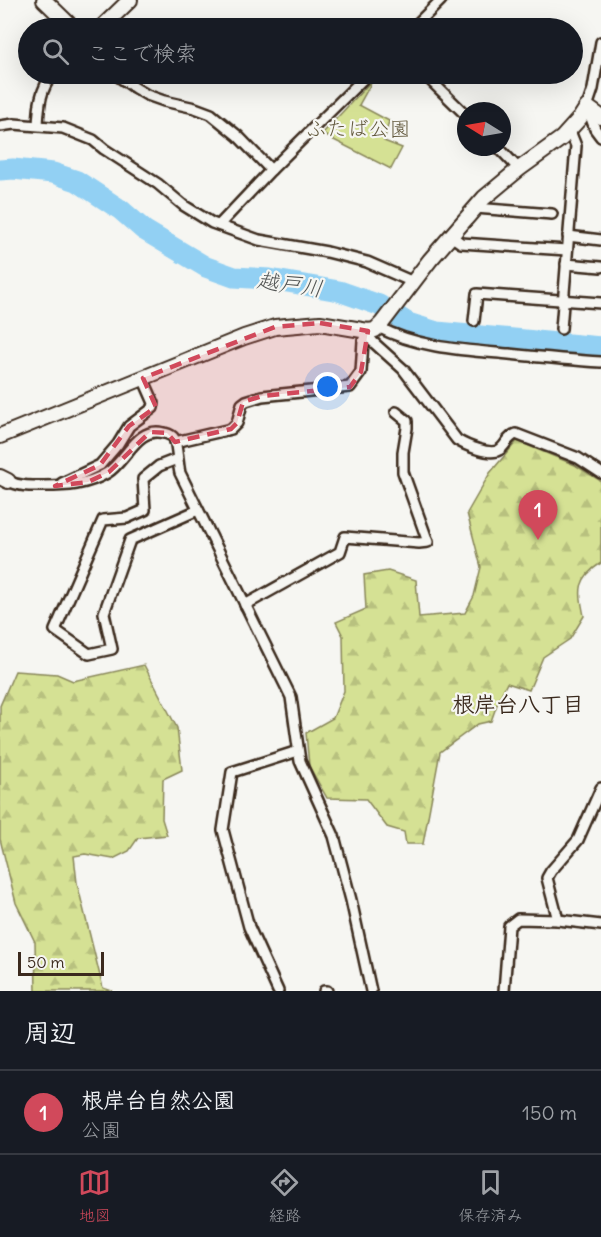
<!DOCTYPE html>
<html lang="ja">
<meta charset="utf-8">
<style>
:root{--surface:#171b24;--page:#20242c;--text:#f1f3f6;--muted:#9ea1a6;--line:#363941;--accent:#d1495b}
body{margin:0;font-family:Delius,"Klee One",sans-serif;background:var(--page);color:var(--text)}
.compass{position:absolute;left:457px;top:102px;width:54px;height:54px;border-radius:50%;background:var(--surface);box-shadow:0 6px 24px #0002;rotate:281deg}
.scale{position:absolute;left:18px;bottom:15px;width:86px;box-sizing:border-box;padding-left:6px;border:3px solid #3b2a1e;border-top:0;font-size:16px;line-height:21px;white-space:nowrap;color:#3b2a1e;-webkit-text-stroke:4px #f6f6f2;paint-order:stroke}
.you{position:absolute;left:328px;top:387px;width:21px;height:21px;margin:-15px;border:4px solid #fff;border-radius:50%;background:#1a73e8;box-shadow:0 0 0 9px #1a73e833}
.badge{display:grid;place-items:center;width:39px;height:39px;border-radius:50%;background:var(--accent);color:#fff;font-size:20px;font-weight:700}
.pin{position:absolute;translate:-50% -50px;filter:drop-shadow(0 2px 3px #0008)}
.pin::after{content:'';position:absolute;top:32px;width:21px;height:18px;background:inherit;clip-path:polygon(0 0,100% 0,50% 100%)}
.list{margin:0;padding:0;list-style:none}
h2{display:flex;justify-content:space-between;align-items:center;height:78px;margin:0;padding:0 24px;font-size:26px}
h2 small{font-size:20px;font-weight:400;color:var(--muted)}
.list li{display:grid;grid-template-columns:39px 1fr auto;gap:18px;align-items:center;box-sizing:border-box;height:84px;padding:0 24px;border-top:2px solid var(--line)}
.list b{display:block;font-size:22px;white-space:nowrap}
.list p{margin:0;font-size:20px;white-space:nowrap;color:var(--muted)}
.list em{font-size:20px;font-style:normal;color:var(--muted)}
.icon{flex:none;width:33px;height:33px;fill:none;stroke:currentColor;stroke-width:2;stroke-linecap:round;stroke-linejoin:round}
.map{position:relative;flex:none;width:601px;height:991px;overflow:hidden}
.search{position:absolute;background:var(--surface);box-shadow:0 6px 24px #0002;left:18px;right:18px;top:18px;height:66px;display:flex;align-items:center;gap:15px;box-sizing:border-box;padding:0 21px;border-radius:33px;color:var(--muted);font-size:22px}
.sheet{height:162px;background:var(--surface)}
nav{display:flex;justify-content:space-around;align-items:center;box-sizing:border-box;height:84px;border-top:2px solid var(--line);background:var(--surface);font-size:16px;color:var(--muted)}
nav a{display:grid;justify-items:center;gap:3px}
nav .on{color:var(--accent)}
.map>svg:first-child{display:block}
.green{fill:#d5e194;stroke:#888659;stroke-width:1.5}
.forest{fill:url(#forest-firs);stroke:#888659;stroke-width:1.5}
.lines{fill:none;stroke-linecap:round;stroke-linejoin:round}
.river{stroke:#92d0f3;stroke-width:21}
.street-casing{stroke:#3b2a1e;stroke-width:14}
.secondary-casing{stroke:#3b2a1e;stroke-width:18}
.street{stroke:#f6f6f2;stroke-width:9}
.secondary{stroke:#f6f6f2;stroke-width:14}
.marked{fill:#d1495b;fill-opacity:0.2;stroke:#d1495b;stroke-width:4.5;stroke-dasharray:12 8;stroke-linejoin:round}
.labels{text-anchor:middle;stroke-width:4.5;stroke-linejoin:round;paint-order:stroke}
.park-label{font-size:21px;fill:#62583c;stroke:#f6f6f2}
.water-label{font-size:22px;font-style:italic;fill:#515453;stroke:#f6f6f2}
.neighbourhood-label{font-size:22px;font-weight:bold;fill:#3b2a1e;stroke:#f6f6f2}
</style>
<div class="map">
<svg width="601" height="991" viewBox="0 0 601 991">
<defs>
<pattern id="forest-firs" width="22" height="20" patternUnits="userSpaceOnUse" patternTransform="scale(1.5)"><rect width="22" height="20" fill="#d5e194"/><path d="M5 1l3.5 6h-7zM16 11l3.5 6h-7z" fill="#b8c17f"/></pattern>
</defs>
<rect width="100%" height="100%" fill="#f6f6f2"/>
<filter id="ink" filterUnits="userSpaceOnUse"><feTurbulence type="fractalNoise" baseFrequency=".0167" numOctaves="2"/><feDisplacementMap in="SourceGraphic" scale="12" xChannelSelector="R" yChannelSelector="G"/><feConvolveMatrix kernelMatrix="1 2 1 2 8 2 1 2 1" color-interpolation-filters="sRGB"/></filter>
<g filter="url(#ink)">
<!-- green -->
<path class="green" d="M374,78L359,105L389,121L384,141L402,148L391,169L322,134Z"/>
<!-- forest -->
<g class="forest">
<path d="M517,441L575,465L601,481V563C576,579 579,591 584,616L570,639L543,657L529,690L507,683L499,699L491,721L478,724L440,752L423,844H406L404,832L387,827L366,799L327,798L309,766L306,733L333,718L344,691L343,636L336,622L366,609L364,575L388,571L416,580L419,617L465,613L474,596L481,567L467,513L490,473Z"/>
<path d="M144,665L177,728L182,770L163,779L162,819L167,835L138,838L129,851L113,859L85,854L74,856L77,883L103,988L112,991H36L35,942L16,903L0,839V706L15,671L57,674L73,681Z"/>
</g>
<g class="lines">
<!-- river -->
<path class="river" d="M0,170L13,169L53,173L77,181L121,210L144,230L206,267L234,277L270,279L339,291L379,305L408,323L437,332L601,347"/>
<!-- street casing -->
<g class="street-casing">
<g id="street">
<path d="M413,28L441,0"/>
<path d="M601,42L593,89L587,107L595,129L601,137"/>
<path d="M115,74L135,88L147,95L164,101L195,108L211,114L238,136L271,170"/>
<path d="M424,74L466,115"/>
<path d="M38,125C39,106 40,89 53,74"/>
<path d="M0,126L14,124L63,128L93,140L104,149L158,184L183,205L212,223L259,240L327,252L367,262L413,282"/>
<path d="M498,147L519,169"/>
<path d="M475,208L552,214"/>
<path d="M219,225L271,170L368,74"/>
<path d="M451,236L461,243L567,250"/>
<path d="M568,236L601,240"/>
<path d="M566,264L601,267"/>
<path d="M474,321L477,294L601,303"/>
<path d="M378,327C418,348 464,350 509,354C539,357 570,360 601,362"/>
<path d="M561,329L576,146L570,131"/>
<path d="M368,331V336L373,342L403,369L457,440C465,445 490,456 499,450C506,446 507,437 516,434L578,458L601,473"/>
<path d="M175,442L231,429L237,423L242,404L246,401L262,396L350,387L361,372L363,341L368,331"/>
<path d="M177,459L159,466L143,479L145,510L127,518L103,520L55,630L89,654L112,649L104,613L130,540L198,510"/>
<path d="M8,481C20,487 32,486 44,486C67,486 87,485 107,473C126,462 137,425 164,433C166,433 171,435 173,437C177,441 178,465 180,473L291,697L300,761L334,836L351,900L371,991"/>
<path d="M62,483L100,465L118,444L129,426L153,408L154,403L143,378"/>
<path d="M245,605L340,552L345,537L419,543L428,542L403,472V452L407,428V421L396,412"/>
<path d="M558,920L547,878L551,871L578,840L601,788"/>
<path d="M278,991L249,927L223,830L232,772L298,751"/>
<path d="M324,991H327"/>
<path d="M504,991L509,926L518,919L558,920L601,925"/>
</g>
</g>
<!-- secondary casing -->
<g class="secondary-casing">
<g id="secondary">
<path d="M44,0L73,28"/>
<path d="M101,28L130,0"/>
<path d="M0,436L244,337L275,327L320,323L368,331L375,330L382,323L430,260L484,198L519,169L562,138L580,118L587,107L601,117"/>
<path d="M0,477L8,481"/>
</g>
</g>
<!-- street -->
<use href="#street" class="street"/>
<!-- secondary -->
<use href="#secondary" class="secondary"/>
</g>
</g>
<!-- marked area -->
<path class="marked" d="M320,323L368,331L361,372L350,387L262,396L243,402L237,423L231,429L175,442L167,433L150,432L109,472L88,482L55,486L100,465L129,426L156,407L143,378L275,327Z"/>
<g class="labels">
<!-- park labels -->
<g class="park-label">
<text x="358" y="136">ふたば公園</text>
</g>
<!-- water labels -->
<g class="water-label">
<text transform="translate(290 284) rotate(8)" y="8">越戸川</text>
</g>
<!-- neighbourhood labels -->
<g class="neighbourhood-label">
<text x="518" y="712">根岸台八丁目</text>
</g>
</g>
</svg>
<svg class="compass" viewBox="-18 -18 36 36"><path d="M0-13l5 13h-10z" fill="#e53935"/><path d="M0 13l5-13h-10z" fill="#9ea1a6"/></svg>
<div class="scale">50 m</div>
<div class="you"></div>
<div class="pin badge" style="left:538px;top:540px">1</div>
<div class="search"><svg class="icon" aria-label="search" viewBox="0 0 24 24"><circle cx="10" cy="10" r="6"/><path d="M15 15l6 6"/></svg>ここで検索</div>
</div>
<section class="sheet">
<h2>周辺<small></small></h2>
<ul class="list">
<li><span class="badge">1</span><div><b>根岸台自然公園</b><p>公園</p></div><em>150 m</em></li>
</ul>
</section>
<nav>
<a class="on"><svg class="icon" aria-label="map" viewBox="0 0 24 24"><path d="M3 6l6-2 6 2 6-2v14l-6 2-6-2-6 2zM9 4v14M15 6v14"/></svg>地図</a>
<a><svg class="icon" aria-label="directions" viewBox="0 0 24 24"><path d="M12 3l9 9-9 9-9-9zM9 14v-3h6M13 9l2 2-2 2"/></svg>経路</a>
<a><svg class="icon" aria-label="saved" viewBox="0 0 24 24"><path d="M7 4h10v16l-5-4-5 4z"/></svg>保存済み</a>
</nav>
